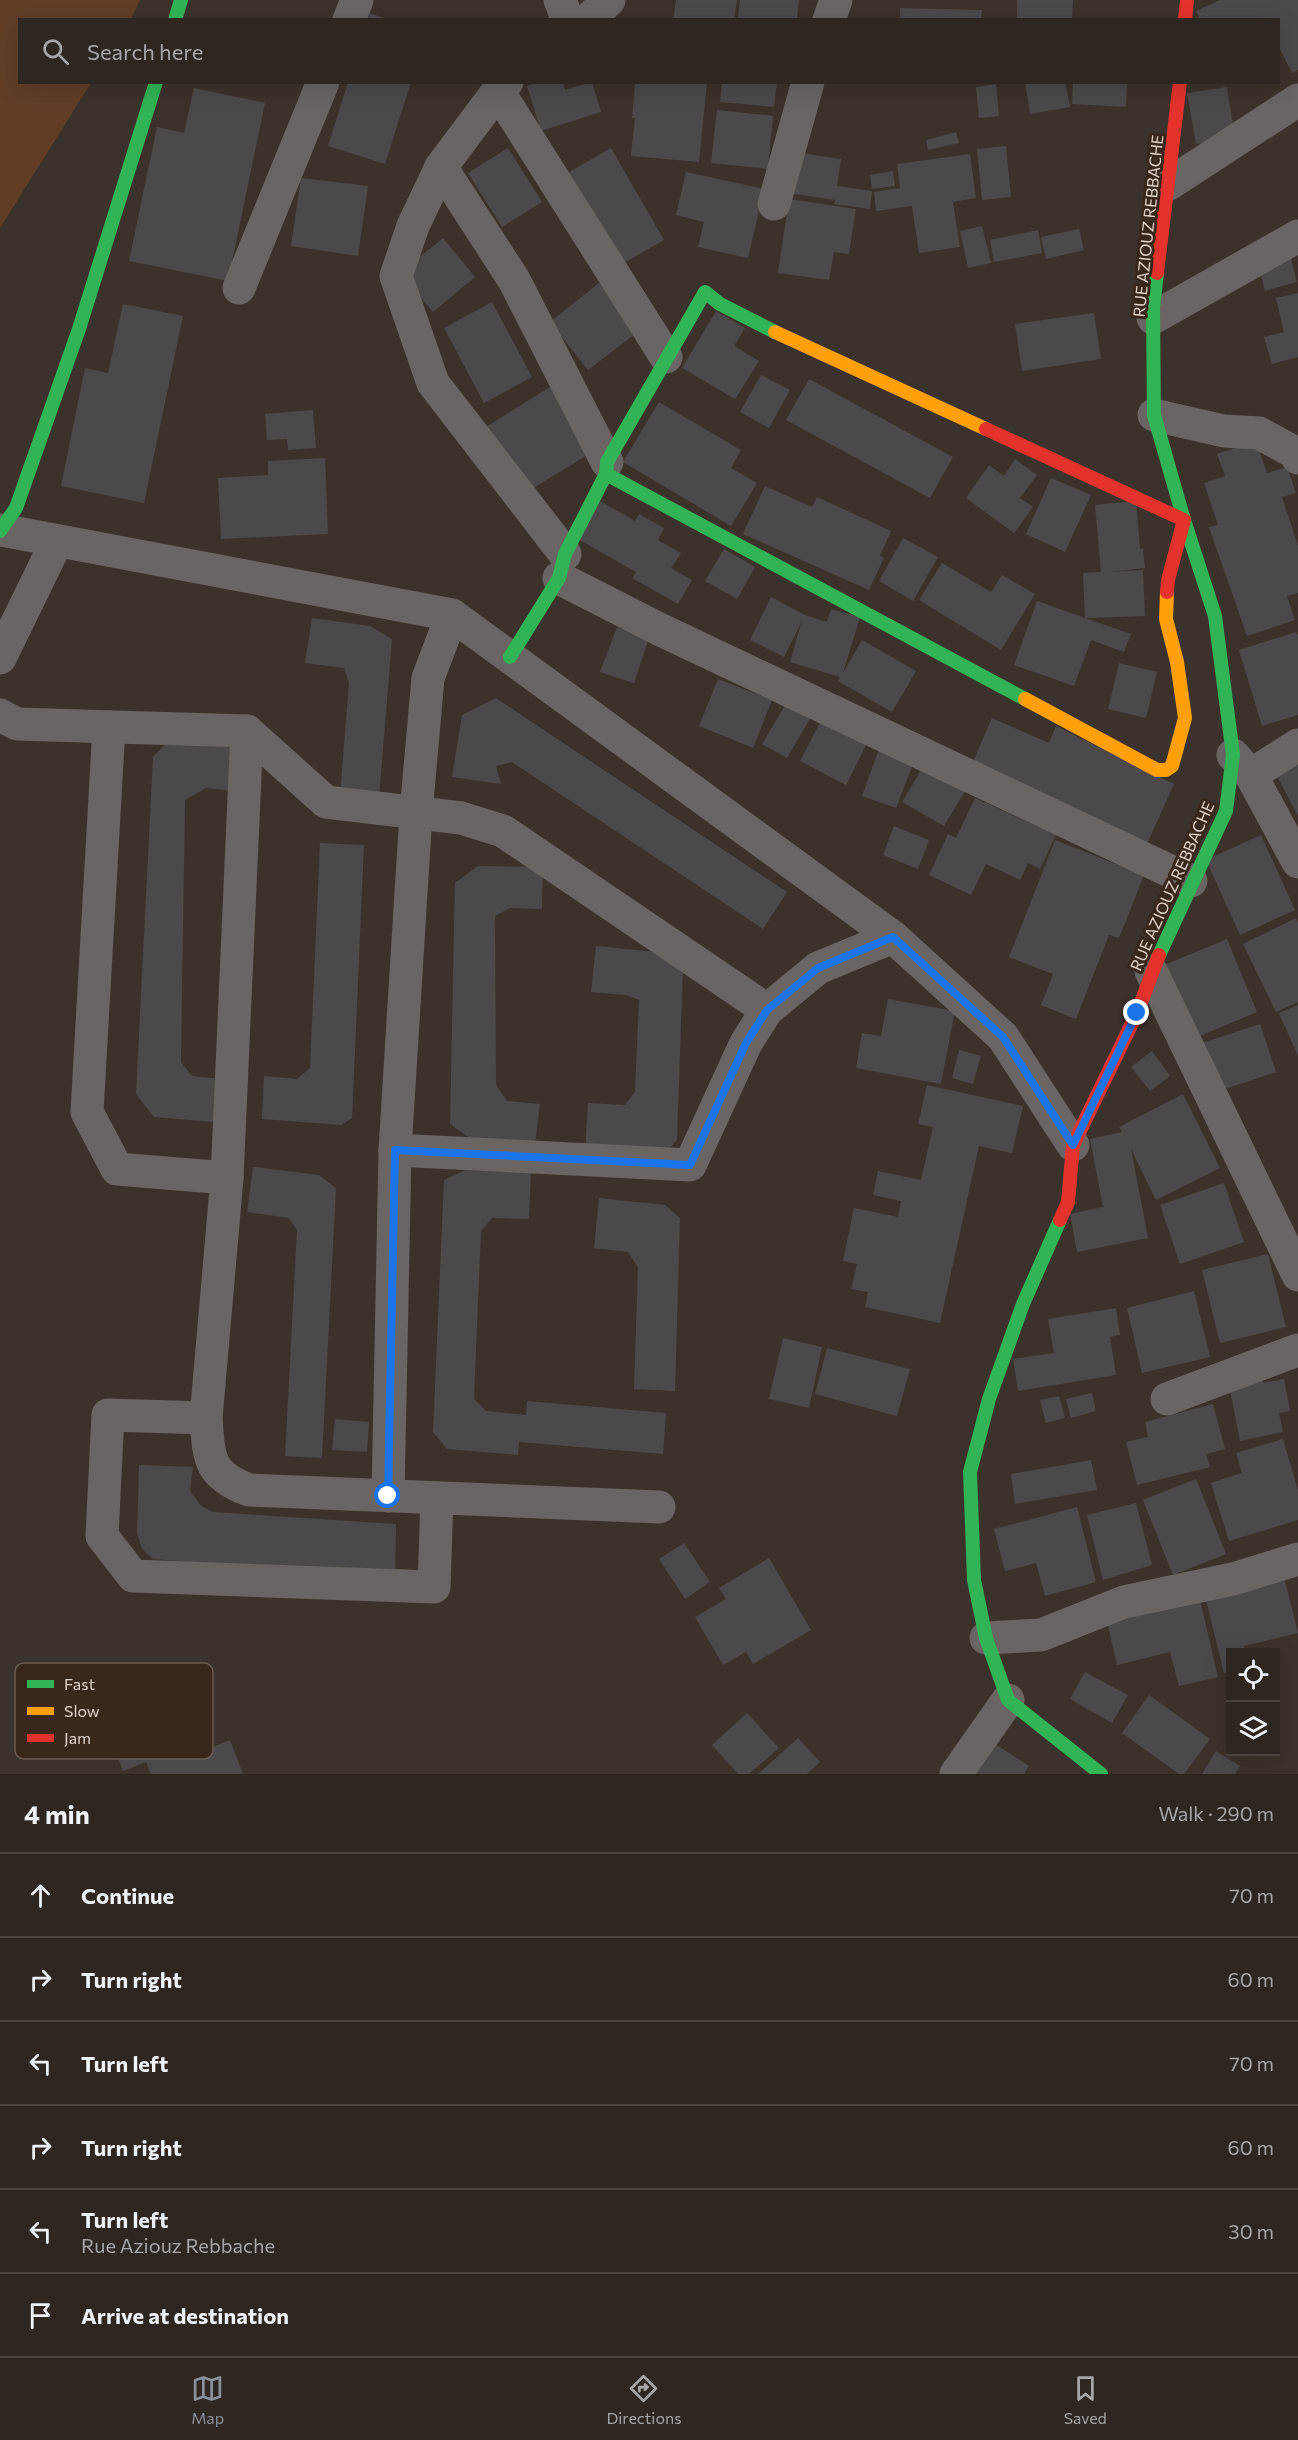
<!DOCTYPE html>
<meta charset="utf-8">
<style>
:root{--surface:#2d2621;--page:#352e2a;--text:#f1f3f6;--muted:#a7a5a5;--line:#48433f;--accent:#8c9099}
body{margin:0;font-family:Commissioner,sans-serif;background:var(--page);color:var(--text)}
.controls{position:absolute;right:18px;bottom:18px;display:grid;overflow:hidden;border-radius:0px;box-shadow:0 6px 24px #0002}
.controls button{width:54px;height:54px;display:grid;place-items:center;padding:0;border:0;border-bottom:2px solid var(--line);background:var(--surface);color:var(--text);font:30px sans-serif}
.stop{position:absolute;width:18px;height:18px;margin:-14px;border:4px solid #1a73e8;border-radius:50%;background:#fff}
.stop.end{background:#1a73e8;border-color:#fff;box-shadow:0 2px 6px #0008}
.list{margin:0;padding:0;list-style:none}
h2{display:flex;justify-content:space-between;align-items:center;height:78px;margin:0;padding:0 24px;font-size:26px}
h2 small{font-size:20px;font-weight:400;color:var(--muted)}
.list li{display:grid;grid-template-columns:39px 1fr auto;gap:18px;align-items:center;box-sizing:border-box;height:84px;padding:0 24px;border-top:2px solid var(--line)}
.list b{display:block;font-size:22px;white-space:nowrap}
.list p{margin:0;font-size:20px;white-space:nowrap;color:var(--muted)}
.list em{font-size:20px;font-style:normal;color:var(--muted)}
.icon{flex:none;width:33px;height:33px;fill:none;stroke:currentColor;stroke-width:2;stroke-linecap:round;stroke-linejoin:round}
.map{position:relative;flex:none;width:1298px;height:1774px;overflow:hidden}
.search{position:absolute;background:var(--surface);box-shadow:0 6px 24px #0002;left:18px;right:18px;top:18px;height:66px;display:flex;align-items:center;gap:15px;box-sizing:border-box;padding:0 21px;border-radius:0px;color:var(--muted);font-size:22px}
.sheet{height:582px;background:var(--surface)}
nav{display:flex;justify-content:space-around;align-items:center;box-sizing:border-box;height:84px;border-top:2px solid var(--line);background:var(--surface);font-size:16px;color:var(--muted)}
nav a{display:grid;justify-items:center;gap:3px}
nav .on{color:var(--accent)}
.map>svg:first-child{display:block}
.green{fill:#613d26}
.building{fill:#4d494a}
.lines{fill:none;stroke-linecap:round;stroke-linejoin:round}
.street{stroke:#6a6562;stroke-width:33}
.fast{stroke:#30b455;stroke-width:14}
.slow{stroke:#ff9f0a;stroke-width:14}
.jam{stroke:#e5322d;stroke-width:14}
.route{stroke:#1a73e8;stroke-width:8}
.labels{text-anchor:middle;stroke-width:6;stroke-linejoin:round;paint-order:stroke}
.street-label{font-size:16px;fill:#e0d3cc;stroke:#39271b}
.key{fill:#39271b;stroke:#6b5b50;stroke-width:1.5}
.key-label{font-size:16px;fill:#e0d3cc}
</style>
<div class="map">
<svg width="1298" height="1774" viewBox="0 0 1298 1774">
<rect width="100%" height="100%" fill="#3c322c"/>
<!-- green -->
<path class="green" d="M0,0H140L131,19L20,20V82L91,83L0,228Z"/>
<!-- building -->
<g class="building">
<path d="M676,0H737L734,20H673Z"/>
<path d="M740,0H799L797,20H738Z"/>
<path d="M1017,0H1073L1072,20H1017Z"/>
<path d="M1220,0H1298V70L1292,73L1278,45V20H1200L1196,11Z"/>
<path d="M900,8L982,10L981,20H900Z"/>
<path d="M369,13L387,19V20H368Z"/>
<path d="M348,82H411L385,164L328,146Z"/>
<path d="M538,82H563L565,90L592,82L601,112L541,131L527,86Z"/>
<path d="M635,82H707L699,162L631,156L635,118H632Z"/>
<path d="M722,82H777L774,107L720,102Z"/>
<path d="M1025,82H1065L1070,107L1030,114Z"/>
<path d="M1073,82H1127L1126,107L1072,104Z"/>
<path d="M996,84L999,116L979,118L976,87Z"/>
<path d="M1227,87L1235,138L1196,144L1187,93Z"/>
<path d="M194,88L265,103L228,281L129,261L157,127L184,133Z"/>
<path d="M717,110L773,116L768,169L711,163Z"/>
<path d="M956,132L959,143L928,150L926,140Z"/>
<path d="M1006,146L1011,197L982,200L977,149Z"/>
<path d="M508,148L542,202L502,227L468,173Z"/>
<path d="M611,148L664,240L617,267L564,175Z"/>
<path d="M794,152L841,159L837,186L872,191L870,209L834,204L835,200L788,193Z"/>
<path d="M970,154L976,198L953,202L960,247L919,253L912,206L876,211L874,192L900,188L897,164Z"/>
<path d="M893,171L895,186L872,189L870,175Z"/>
<path d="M686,172L764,189L748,258L698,247L704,222L676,215Z"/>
<path d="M301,178L368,186L358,256L291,246Z"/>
<path d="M789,199L856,209L849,254L834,252L829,280L778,273Z"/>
<path d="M982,226L991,263L968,268L960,231Z"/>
<path d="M1079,229L1084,250L1046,259L1041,237Z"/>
<path d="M1038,230L1042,253L994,262L990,240Z"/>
<path d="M443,238L475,277L433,312L400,273Z"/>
<path d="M1291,259L1297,282L1265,291L1259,267Z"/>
<path d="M604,279L643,328L588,370L550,322Z"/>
<path d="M1298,293V357L1272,364L1264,337L1284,332L1276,298Z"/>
<path d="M492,302L532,377L484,403L444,328Z"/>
<path d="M123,304L183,316L144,503L61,486L85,368L108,373Z"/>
<path d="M716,311L745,328L734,346L759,361L735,399L682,368Z"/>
<path d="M1094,313L1101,359L1022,371L1015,324Z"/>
<path d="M761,375L790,390L769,428L740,412Z"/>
<path d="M809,379L953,457L930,498L786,420Z"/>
<path d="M553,385L594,451L527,492L486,427Z"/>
<path d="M659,402L741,450L731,468L757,483L731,526L623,462Z"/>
<path d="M313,410L316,448L288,450L287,439L267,440L265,414Z"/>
<path d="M1256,441L1267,473L1287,467L1296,493L1282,497L1298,545V593L1287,596L1295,620L1247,636L1209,527L1218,525L1204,483L1225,476L1217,454Z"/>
<path d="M325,458L328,534L221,539L218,478L268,475V461Z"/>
<path d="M1015,459L1037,475L1020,498L1033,507L1014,533L966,498L989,465L1004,476Z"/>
<path d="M1051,478L1091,495L1065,552L1026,534Z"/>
<path d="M765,486L812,507L817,497L891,531L880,556L884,558L869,590L743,534Z"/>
<path d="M600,501L635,521L639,514L664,528L658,540L681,553L671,568L692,580L678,604L632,578L636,572L578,539Z"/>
<path d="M1136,501L1140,549L1143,548L1145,568L1110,572L1143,570L1145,616L1085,618L1131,634L1124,652L1091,640L1074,686L1014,665L1037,601L1085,618L1083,573L1101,572L1095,505Z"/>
<path d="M903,538L938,557L913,601L879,581Z"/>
<path d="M724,549L755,567L737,599L705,581Z"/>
<path d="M942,563L991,592L1002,575L1035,594L1001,650L919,600Z"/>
<path d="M771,597L805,615L827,622L831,609L860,617L843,673L862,640L916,671L892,712L838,681L840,677L790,662L802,621L784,657L750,640Z"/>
<path d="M312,618L370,626L392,639L379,798L340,795L349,683L344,668L305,663Z"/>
<path d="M617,627L649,638L634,683L600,672Z"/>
<path d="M1296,632L1298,635V715L1262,726L1239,650Z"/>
<path d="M1119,663L1157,672L1146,718L1108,709Z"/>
<path d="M718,679L772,700L753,748L699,726Z"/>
<path d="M790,697L814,712L787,758L762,744Z"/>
<path d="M496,698L787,892L763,929L512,762L496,766L501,784L452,777L462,715Z"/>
<path d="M824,715L869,739L846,785L800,761Z"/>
<path d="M992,718L1049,743L1056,726L1174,784L1147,844L972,764Z"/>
<path d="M169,740L238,748L233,791L206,788L185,800L181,1062L192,1076L229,1080L225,1123L154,1117L136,1094L153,757Z"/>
<path d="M879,749L914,761L896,808L862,796Z"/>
<path d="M1298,760V816L1275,772Z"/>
<path d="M923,767L965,791L944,826L902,802Z"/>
<path d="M975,798L1056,835L1040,869L1028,863L1020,880L986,864L971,895L929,875L948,834L956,838Z"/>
<path d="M894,826L929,840L918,869L883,855Z"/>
<path d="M1261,835L1295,910L1240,935L1206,860Z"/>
<path d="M1055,840L1144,875L1119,938L1109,935L1076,1019L1041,1005L1053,974L1009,957Z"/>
<path d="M320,843L364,845L352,1118L341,1125L262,1119L264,1076L297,1079L310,1068Z"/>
<path d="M478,866L543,867L542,909L510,908L495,916L496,1085L507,1101L540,1104L535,1144L468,1137L450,1124L455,883Z"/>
<path d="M1296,918L1298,923V1002L1276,1012L1243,944Z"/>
<path d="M1227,939L1257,1012L1193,1039L1162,966Z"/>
<path d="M596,946L666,953L683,966L677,1140L662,1157L585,1153L588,1103L625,1105L635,1092L639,1000L626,995L591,992Z"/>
<path d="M888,999L955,1011L941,1084L856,1068L862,1033L881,1036Z"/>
<path d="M1298,1005V1056L1279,1013Z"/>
<path d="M1260,1024L1276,1072L1219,1091L1202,1043Z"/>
<path d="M959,1050L981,1056L973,1084L952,1078Z"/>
<path d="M1152,1051L1170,1076L1150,1091L1131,1067Z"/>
<path d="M927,1085L1023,1106L1012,1153L979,1146L940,1323L865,1307L868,1292L851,1289L857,1264L843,1261L854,1208L898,1217L901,1201L873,1195L878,1171L921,1180L933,1127L918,1124Z"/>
<path d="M1183,1094L1220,1168L1156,1200L1131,1149L1148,1238L1077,1252L1070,1214L1103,1207L1090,1139L1122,1132L1119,1127Z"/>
<path d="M253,1167L319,1175L336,1188L322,1458L285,1456L297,1230L289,1218L247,1212Z"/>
<path d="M465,1170L531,1172L529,1219L492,1218L481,1231L474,1399L486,1411L526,1415L527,1401L666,1413L663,1454L519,1442L518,1455L447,1449L433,1432L444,1180Z"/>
<path d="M1224,1183L1244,1242L1180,1264L1160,1205Z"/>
<path d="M599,1198L665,1205L680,1218L675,1391L634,1389L638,1267L628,1252L594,1248Z"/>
<path d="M1268,1254L1286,1327L1220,1343L1202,1270Z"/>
<path d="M1194,1291L1210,1357L1142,1373L1127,1308Z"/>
<path d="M1116,1308L1120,1335L1110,1337L1116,1375L1018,1391L1013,1359L1054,1353L1048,1319Z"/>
<path d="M783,1338L822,1347L809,1408L769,1399Z"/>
<path d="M827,1348L910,1369L897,1416L815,1394Z"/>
<path d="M1261,1373L1263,1383L1284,1379L1290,1411L1279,1413L1283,1432L1240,1441L1228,1380Z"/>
<path d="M1092,1393L1096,1411L1071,1418L1066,1399Z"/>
<path d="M1059,1396L1065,1418L1046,1423L1040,1400Z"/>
<path d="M1213,1404L1225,1449L1206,1454L1210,1467L1137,1485L1126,1442L1148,1437L1145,1422Z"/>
<path d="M335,1419L369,1422L367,1452L332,1450Z"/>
<path d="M1283,1439L1298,1490V1520L1229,1541L1211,1483L1242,1473L1236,1453Z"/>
<path d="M1091,1460L1097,1490L1015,1504L1011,1474Z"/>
<path d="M139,1465L193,1467L190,1491L201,1506L213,1512L396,1524L395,1578L153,1559L142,1549L137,1533Z"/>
<path d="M1196,1479L1226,1554L1173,1575L1143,1500Z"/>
<path d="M1136,1503L1152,1565L1103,1580L1087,1515Z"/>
<path d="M1077,1507L1096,1582L1045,1596L1036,1563L1005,1571L994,1529Z"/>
<path d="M684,1543L710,1582L685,1599L659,1559Z"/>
<path d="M769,1558L811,1630L753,1664L746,1652L723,1665L695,1617L726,1599L719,1588Z"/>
<path d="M1284,1577L1298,1633L1244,1646L1246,1652H1230V1671L1224,1673L1205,1596Z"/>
<path d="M1198,1591L1218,1677L1179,1686L1170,1652L1117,1665L1105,1613Z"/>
<path d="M1085,1672L1128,1695L1112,1723L1070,1699Z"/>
<path d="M1149,1695L1210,1739L1184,1774H1179L1122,1733Z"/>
<path d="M169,1709L188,1757L230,1740L243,1774H151L146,1762L123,1771L109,1733Z"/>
<path d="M747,1713L779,1748L749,1774H738L712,1745Z"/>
<path d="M798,1738L820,1762L807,1774H758Z"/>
<path d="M992,1742L1029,1766L1024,1774H971Z"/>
<path d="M1216,1751L1240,1766L1235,1774H1202Z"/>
</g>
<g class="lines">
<!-- street -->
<g class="street">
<path d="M560,0L568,20"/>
<path d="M349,20L357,0"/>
<path d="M588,20L609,0"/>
<path d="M829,20L836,0"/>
<path d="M507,82L498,91L441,167L413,226L396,276L433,383L565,554"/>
<path d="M498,91L666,357"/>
<path d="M441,167L514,280L607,462"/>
<path d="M1169,184L1298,100"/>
<path d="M774,204L808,82"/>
<path d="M239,288L323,82"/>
<path d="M1153,318L1298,236"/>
<path d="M1154,415L1224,431L1259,433L1294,452L1298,458"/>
<path d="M1,530L452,615L893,937L1003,1037L1073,1145"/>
<path d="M559,578L659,629L1191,881"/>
<path d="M0,658L57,541"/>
<path d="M0,715L17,724L247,731L326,802L461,818L503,831L767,1010"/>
<path d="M109,727L87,1112L117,1169L227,1178"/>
<path d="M247,731L227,1178L206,1418C209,1458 208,1475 249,1490L659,1507"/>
<path d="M1233,755L1251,775L1298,862"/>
<path d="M1251,775L1298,745"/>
<path d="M1151,971L1298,1275"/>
<path d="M395,1150L690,1165L746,1043L767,1010L818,968L893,937"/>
<path d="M1167,1399L1298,1350"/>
<path d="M206,1418L108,1415L102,1536L133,1576L434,1587L437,1498"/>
<path d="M388,1496L395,1150L416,813L428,678L452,615"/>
<path d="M986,1638L1041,1635L1124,1602L1233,1579L1298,1559"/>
<path d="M956,1774L1008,1700"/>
</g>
<!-- fast -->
<g class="fast">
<path d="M175,20L181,0"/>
<path d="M1157,273L1153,308L1154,415L1184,520L1215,616L1233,755L1226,811L1159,955"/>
<path d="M606,474L1025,699"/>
<path d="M0,531L16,508L79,329L156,82"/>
<path d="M510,657L559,578L565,554L606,474L607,462L705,292L720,304L775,332"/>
<path d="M1060,1220L1023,1304L989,1399L970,1472L974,1580L986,1638L1008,1700L1101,1774"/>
</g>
<!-- slow -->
<g class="slow">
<path d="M775,332L986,429"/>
<path d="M1025,699L1157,770H1166L1172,766L1185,718L1177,662L1166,619L1167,592"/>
</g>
<!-- jam -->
<g class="jam">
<path d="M1185,20L1187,0"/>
<path d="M1157,273L1180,82"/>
<path d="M986,429L1184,520L1168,580L1167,592"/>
<path d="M1060,1220L1068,1202L1073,1145L1137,1013L1159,955"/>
</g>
</g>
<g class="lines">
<!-- route -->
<path class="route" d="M388,1496L395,1150L690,1165L746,1043L767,1010L818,968L893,937L1003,1037L1073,1145L1137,1013"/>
</g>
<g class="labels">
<!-- street labels -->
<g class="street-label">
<text transform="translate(1148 226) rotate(-84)" y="6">RUE AZIOUZ REBBACHE</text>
<text transform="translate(1172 886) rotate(-66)" y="6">RUE AZIOUZ REBBACHE</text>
</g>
</g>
<!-- legend -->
<rect x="15" y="1663" width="198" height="96" rx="9" class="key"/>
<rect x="27" y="1680" width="27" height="8" fill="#30b455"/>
<rect x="27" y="1707" width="27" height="8" fill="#ff9f0a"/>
<rect x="27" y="1734" width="27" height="8" fill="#e5322d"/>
<g class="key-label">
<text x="64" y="1690">Fast</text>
<text x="64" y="1717">Slow</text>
<text x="64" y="1744">Jam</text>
</g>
</svg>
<div class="controls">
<button><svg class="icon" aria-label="locate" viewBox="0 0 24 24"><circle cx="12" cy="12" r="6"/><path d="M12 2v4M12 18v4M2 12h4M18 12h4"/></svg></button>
<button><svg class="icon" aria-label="layers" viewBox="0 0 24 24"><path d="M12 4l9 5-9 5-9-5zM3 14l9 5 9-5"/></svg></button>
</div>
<div class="stop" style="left:388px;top:1496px"></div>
<div class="stop end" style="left:1137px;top:1013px"></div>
<div class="search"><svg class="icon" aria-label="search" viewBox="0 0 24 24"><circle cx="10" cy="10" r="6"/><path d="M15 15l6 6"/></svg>Search here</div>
</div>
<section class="sheet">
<h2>4 min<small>Walk · 290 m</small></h2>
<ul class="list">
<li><svg class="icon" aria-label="ahead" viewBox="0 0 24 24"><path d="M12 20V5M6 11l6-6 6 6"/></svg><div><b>Continue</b></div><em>70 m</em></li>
<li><svg class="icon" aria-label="right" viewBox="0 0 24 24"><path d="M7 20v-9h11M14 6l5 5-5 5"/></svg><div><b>Turn right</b></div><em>60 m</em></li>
<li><svg class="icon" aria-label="left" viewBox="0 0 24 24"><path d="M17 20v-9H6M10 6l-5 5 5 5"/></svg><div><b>Turn left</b></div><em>70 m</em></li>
<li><svg class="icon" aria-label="right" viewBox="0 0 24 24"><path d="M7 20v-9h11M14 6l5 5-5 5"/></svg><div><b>Turn right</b></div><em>60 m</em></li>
<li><svg class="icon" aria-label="left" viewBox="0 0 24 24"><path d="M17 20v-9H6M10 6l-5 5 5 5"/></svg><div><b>Turn left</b><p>Rue Aziouz Rebbache</p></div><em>30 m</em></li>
<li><svg class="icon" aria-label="arrive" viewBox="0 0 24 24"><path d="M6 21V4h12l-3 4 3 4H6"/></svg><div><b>Arrive at destination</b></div></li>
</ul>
</section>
<nav>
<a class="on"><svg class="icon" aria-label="map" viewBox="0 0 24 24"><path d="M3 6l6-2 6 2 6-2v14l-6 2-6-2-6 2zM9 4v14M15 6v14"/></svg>Map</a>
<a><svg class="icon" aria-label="directions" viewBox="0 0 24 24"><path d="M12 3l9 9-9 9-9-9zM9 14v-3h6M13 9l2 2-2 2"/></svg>Directions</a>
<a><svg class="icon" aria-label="saved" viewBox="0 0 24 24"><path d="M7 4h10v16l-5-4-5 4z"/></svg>Saved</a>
</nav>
